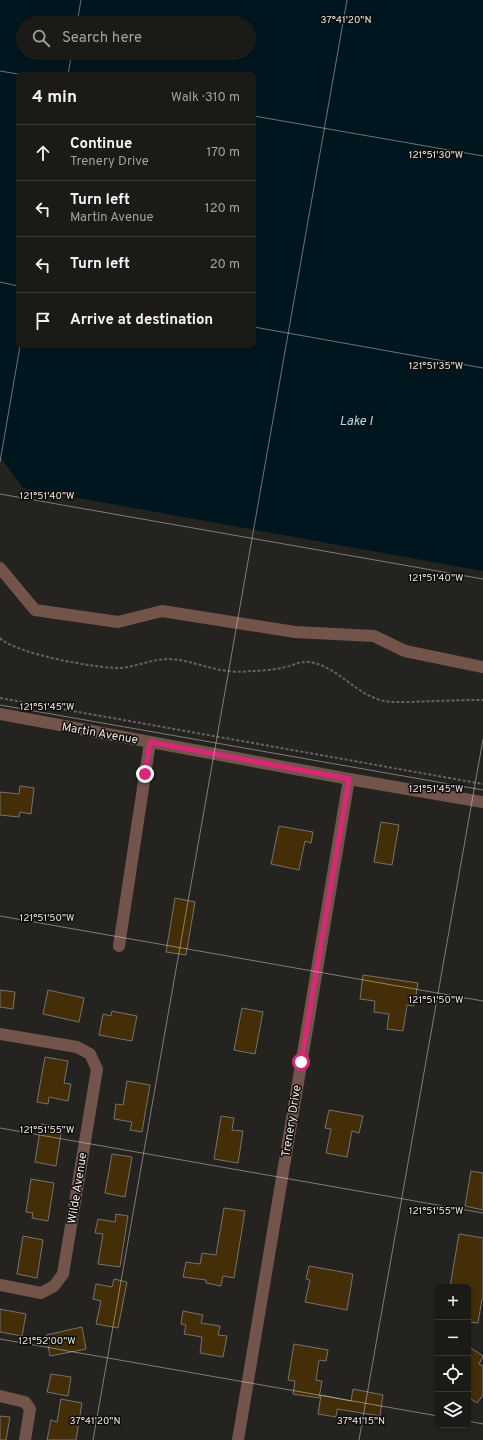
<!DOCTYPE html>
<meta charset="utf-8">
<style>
:root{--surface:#1c1a17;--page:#292724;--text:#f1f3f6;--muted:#a0a1a1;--line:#3a3836}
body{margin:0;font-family:Overpass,sans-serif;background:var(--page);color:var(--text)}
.controls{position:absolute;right:12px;bottom:12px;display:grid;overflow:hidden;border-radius:6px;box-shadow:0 2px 6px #0003}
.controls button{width:36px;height:36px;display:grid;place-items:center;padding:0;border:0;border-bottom:1px solid var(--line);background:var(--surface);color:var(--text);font:20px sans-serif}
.stop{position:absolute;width:12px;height:12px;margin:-9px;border:3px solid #db2777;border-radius:50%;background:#fff}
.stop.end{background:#db2777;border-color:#fff;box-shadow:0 1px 4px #0008}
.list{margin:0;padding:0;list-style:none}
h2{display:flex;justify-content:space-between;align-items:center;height:52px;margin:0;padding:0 16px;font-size:17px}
h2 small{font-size:13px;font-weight:400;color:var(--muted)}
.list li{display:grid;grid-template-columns:26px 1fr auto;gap:12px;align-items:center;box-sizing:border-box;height:56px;padding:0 16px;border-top:1px solid var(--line)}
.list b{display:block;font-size:15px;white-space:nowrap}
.list p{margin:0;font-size:13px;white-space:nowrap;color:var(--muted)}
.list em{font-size:13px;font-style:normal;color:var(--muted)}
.icon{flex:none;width:22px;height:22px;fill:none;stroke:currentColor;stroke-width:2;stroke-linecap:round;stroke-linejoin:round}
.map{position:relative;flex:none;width:483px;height:1440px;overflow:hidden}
.search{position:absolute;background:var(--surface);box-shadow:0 2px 6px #0003;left:16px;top:16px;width:240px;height:44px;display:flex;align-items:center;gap:10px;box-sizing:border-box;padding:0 14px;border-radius:22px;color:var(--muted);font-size:15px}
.panel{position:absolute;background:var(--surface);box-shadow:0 2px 6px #0003;left:16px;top:72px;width:240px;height:276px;border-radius:6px}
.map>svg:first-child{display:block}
.water{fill:#00161f;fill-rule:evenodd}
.building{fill:#432e07;stroke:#76726d}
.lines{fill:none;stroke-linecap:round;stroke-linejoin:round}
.path{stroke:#65635f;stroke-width:2;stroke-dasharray:3 2;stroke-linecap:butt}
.minor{stroke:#73544b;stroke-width:12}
.route{stroke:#db2777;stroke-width:5}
.ticks{fill:none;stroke:#eae8e5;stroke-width:1;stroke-opacity:0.45}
.labels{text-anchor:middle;stroke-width:3;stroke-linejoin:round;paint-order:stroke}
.street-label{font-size:12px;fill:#eae8e5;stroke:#0e0c0a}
.water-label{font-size:13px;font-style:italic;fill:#9ee4fe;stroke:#0e0c0a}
.ticks-label{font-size:10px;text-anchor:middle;fill:#eae8e5;stroke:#0e0c0a;stroke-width:3;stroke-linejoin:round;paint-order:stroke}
</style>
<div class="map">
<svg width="483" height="1440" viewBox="0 0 483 1440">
<rect width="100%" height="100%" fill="#25231f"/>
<!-- water -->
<path class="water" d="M0,0H483V571L23,488L0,457ZM23,23H249V53H23ZM18,74H254V346H18Z"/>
<!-- building -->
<g class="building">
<path d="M20,786L34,788L31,814L20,812L19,817L0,815V792L19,794Z"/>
<path d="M381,822L399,825L392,865L374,862Z"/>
<path d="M279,826L313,832L311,843L305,841L299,870L271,864Z"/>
<path d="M175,898L195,902L186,955L166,952Z"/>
<path d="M363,975L418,983L414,1006L407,1005L403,1031L387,1029L389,1014L374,1012L375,1001L360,999Z"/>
<path d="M0,990L15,992L13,1009L0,1007Z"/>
<path d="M48,990L84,998L79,1022L43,1014Z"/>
<path d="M242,1008L263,1012L255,1054L234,1050Z"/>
<path d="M112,1011L137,1016L132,1041L99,1035L103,1014L111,1016Z"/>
<path d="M45,1057L68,1061L64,1083L71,1084L68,1101L49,1097L48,1104L37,1102Z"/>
<path d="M127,1081L150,1085L142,1132L130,1130L132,1122L114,1119L116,1104L123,1105Z"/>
<path d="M329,1110L363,1116L359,1133L352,1131L347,1157L326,1153L331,1129L325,1128Z"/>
<path d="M221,1116L234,1118L232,1130L243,1131L238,1163L214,1159Z"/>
<path d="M41,1124L62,1127L56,1166L35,1162Z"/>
<path d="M112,1154L132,1157L125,1197L105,1193Z"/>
<path d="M471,1171L483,1173V1210L465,1206Z"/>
<path d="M31,1179L54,1183L48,1221L32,1218L33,1213L26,1212Z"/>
<path d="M224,1208L245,1211L234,1278L223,1276L221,1286L206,1283V1280L183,1277L186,1262L200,1264L202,1253L216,1255Z"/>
<path d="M116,1214L128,1216L120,1267L98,1264L103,1234L95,1233L98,1219L115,1222Z"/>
<path d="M459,1234L483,1238V1299H482L478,1323L468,1322V1287H450Z"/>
<path d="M23,1236L43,1240L37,1278L17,1274Z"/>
<path d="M309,1266L353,1274L347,1310L305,1302L310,1280L306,1279Z"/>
<path d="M114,1279L127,1282L118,1328L96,1324L101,1301L93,1299L96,1284L112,1287Z"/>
<path d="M0,1309L26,1314L22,1336L0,1332Z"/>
<path d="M183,1311L203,1315L201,1323L220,1326L218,1335L227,1336L223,1357L200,1353L202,1337L184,1334L186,1325L181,1324Z"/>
<path d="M82,1327L86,1349L50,1356L46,1335Z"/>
<path d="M294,1344L328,1350L326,1361L319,1360L316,1380L322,1381L319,1398L293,1394L295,1381L288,1380Z"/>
<path d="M468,1346L483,1356L479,1364L483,1366V1395L477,1403L468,1397Z"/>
<path d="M51,1374L71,1377L68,1396L47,1392Z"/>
<path d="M353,1389L383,1395L380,1416L337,1409L336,1417L318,1414L321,1395L351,1401Z"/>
<path d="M61,1399L82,1403L76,1440H47L51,1420L57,1422Z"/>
<path d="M0,1416L10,1417L6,1440H0Z"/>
</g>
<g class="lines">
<!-- path -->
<g class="path">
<path d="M0,638C16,654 95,668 119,668C136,667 152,659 169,659C190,660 208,669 228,671C235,672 243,672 250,671C261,671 274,670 286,667C294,665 300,661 309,662C336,666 352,690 377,699C388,703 399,702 410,702C435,701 459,700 483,700"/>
<path d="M0,698L483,784"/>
</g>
<!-- minor -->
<g class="minor">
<path d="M0,568L35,610L118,622L162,611L295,632L374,636L405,651L483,667"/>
<path d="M0,714L349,779L483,802"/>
<path d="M119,946L150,742"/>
<path d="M0,1034L77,1047L90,1054L97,1069L63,1274L54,1286L41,1293L0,1285"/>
<path d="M0,1396L25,1402L30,1409L25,1440"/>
<path d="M238,1440L349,779"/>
</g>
</g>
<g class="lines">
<!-- route -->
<path class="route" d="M145,774L150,742L349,779L301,1062"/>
</g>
<!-- ticks -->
<path class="ticks" d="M77,23L81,0M0,71L18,74M68,74L72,53M254,116L483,156M0,282L18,286M254,327L483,368M0,462L20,346M0,494L483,579M0,705L483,790M0,916L483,1001M0,1128L483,1213M0,1339L438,1416M468,1421L483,1424M93,1440L347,0M359,1440L483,739"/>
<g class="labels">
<!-- street labels -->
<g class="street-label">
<text transform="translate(100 733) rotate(10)" y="4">Martin Avenue</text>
<text transform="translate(291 1121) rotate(-81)" y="4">Trenery Drive</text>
<text transform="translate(77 1188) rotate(-81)" y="4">Wilde Avenue</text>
</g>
<!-- water labels -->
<g class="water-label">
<text x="356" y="425">Lake I</text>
</g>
</g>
<g class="ticks-label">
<text x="346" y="23">37°41'20"N</text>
<text x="436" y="158">121°51'30"W</text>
<text x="436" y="369">121°51'35"W</text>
<text x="47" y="499">121°51'40"W</text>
<text x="436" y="581">121°51'40"W</text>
<text x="47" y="710">121°51'45"W</text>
<text x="436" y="792">121°51'45"W</text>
<text x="47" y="921">121°51'50"W</text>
<text x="436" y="1003">121°51'50"W</text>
<text x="47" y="1133">121°51'55"W</text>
<text x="436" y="1214">121°51'55"W</text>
<text x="47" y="1344">121°52'00"W</text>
<text x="95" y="1424">37°41'20"N</text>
<text x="361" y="1424">37°41'15"N</text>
</g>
</svg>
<div class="controls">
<button>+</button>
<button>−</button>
<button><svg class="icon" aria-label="locate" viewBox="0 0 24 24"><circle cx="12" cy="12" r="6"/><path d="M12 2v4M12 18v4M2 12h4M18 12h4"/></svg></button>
<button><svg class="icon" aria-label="layers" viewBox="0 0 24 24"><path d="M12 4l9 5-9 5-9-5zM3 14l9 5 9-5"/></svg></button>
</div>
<div class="stop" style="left:301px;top:1062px"></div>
<div class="stop end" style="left:145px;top:774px"></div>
<div class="search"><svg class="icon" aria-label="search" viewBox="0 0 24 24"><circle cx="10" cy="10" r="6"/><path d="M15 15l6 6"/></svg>Search here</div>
<section class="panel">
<h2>4 min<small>Walk · 310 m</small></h2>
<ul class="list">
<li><svg class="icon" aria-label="ahead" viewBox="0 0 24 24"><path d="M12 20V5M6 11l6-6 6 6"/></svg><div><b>Continue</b><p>Trenery Drive</p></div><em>170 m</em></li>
<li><svg class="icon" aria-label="left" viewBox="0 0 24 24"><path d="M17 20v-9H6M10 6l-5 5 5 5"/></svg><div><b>Turn left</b><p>Martin Avenue</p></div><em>120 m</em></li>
<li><svg class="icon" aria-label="left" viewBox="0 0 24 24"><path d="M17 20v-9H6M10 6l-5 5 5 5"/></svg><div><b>Turn left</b></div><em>20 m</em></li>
<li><svg class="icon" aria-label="arrive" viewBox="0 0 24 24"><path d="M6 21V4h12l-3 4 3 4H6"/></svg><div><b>Arrive at destination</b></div></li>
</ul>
</section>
</div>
